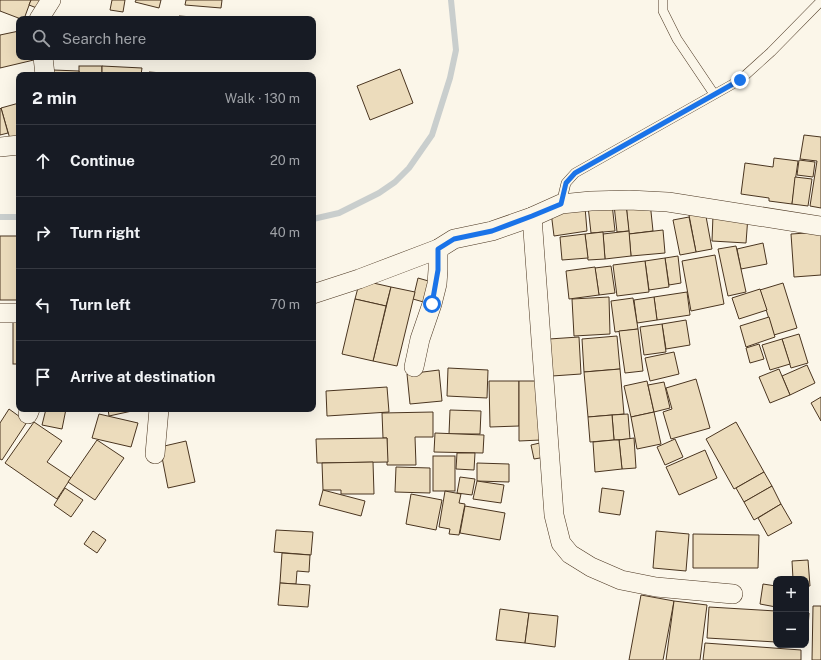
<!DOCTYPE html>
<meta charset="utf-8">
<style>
:root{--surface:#171b24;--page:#242831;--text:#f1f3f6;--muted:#9ea1a6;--line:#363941}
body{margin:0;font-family:"Public Sans",sans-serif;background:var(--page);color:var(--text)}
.controls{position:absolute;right:12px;bottom:12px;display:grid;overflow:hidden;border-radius:8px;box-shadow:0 4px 16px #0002}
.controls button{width:36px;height:36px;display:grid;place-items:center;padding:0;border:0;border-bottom:1px solid var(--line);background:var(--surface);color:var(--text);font:20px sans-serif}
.stop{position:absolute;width:12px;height:12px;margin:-9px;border:3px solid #1a73e8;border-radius:50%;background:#fff}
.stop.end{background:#1a73e8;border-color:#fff;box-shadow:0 1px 4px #0008}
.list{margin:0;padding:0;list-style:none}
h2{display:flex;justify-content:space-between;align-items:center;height:52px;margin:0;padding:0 16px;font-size:17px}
h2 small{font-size:13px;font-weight:400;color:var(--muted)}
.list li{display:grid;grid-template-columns:26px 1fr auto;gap:12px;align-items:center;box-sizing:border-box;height:72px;padding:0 16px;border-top:1px solid var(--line)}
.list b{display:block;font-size:15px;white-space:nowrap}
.list em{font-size:13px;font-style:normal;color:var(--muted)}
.icon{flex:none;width:22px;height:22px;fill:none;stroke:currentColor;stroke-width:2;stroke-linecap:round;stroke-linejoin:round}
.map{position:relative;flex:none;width:821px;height:660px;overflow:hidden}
.search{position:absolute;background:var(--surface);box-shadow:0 4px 16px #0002;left:16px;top:16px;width:300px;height:44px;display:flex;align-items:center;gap:10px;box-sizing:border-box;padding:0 14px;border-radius:8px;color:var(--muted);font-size:15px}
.panel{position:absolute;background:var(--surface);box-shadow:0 4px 16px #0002;left:16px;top:72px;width:300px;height:340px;border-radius:8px}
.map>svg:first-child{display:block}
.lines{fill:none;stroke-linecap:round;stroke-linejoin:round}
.stream{stroke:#c9cecd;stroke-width:6}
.building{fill:#ecdcbc;stroke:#4a3520}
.service-casing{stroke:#4a3520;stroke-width:10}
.minor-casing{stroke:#4a3520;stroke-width:20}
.service{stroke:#fbf6e9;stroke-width:9}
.minor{stroke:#fbf6e9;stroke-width:19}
.route{stroke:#1a73e8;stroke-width:5}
</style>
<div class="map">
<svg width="821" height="660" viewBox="0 0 821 660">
<rect width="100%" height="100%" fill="#fbf6e9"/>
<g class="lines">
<!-- stream -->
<g class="stream">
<path d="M0,217H19"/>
<path d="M313,219L339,213L379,193L395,182L409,168L432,135L450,78L456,50L451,0"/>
</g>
</g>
<!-- building -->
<g class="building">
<path d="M0,0H31L24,19H21L0,11Z"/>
<path d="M31,0H46L42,10L29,5Z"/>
<path d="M112,0H125L123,12L110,10Z"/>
<path d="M136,0H161L159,8L135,2Z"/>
<path d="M186,0H222L221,8L185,5Z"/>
<path d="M179,16L221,19H179Z"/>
<path d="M19,31V57H38V59L0,68V35Z"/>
<rect x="79" y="66" width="23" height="9"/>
<path d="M102,66L142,68L141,75H102Z"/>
<path d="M400,69L413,103L370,120L357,86Z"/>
<path d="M53,70L79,71V75H52Z"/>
<path d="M149,72L177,74V75H149Z"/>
<path d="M19,103V137L10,139L1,108Z"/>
<path d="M1,108L8,133L0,135V109Z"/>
<path d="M804,135L821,137V208L810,206L817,161L800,159Z"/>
<path d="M774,158L798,161L792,204L769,201V198L741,194L745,163L773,167Z"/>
<path d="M799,160L815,162L813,177L797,175Z"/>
<path d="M795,177L812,179L808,206L792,204Z"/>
<path d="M650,202L653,231L629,234L626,204Z"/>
<path d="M612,204L615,231L591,233L588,206Z"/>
<path d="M626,204L629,231L617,232L614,205Z"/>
<path d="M585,207L587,231L554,236L551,212Z"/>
<path d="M705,211L712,249L696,252L689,215Z"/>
<path d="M713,215L748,216L746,243L712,241Z"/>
<path d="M689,217L696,252L680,255L673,220Z"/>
<path d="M663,230L665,253L631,256L629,234Z"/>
<path d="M629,231L631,256L605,259L603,234Z"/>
<path d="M603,232L605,259L588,260L585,234Z"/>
<path d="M821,232V275L794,277L791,234Z"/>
<path d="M585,234L588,258L562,260L560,237Z"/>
<rect x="0" y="236" width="19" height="64"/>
<path d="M763,243L767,264L741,269L737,249Z"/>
<path d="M736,246L746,292L728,296L718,249Z"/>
<path d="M715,255L724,304L691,311L682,261Z"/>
<path d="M678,256L681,283L669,285L665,258Z"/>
<path d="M665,258L669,287L649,290L645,261Z"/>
<path d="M645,261L649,292L617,296L613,265Z"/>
<path d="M611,266L615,293L599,295L595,268Z"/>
<path d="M595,267L599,295L569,299L566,271Z"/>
<path d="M418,278L432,282L427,303L413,299Z"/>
<path d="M360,280L391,287L386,306L355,299Z"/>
<path d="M783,283L797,328L774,335L760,290Z"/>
<path d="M391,287L415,292L397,366L373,361Z"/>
<path d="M760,289L767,310L739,319L732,298Z"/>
<path d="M687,292L690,315L657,320L654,297Z"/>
<path d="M609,297L610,334L574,336L572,299Z"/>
<path d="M654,297L657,320L637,323L634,300Z"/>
<path d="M633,298L638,329L615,332L611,301Z"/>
<path d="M355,299L386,306L373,361L342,354Z"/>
<path d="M769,317L775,337L746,347L740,326Z"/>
<rect x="13" y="318" width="6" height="46"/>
<path d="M686,320L690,345L666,349L662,324Z"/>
<path d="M662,324L666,352L644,355L640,327Z"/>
<path d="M638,329L643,371L625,373L619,331Z"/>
<path d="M799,334L808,363L791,368L782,339Z"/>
<path d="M617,336L620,369L584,372L582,339Z"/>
<path d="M579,337L581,374L552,376L549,339Z"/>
<path d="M782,339L790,364L770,370L762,345Z"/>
<path d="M759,344L764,359L750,363L746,348Z"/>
<path d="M674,352L679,374L650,381L645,358Z"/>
<path d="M807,365L815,383L790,395L782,376Z"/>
<path d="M448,368L488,370L487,398L447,396Z"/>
<path d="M620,369L624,414L588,417L584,372Z"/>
<path d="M779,369L790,395L770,403L759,377Z"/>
<path d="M439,370L442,401L410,404L407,374Z"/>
<path d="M696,379L710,428L671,439L663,412L672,409L666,388Z"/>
<path d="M489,381H519V426L490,427Z"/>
<path d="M519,381H540L541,440L519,441Z"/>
<path d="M647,381L654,412L631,417L624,386Z"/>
<path d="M664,382L670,408L654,412L648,385Z"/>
<path d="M387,387L389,412L327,416L326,391Z"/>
<path d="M821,397V421L811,403Z"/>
<path d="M9,409L27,422L2,460L0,459V423Z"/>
<path d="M46,409H66L62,429L42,425Z"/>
<path d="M108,409H132V411L109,416Z"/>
<path d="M450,410L481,411L480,434H449Z"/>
<path d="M433,412V437H415L416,465H387V438H383L382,413Z"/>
<path d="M654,412L661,444L637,449L631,417Z"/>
<path d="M99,414L138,423L131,447L92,438Z"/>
<path d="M628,414L630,439L614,440L612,415Z"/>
<path d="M612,415L614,440L590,442L588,417Z"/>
<path d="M34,422L62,441L47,462L71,478L57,499L5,463Z"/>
<path d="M736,422L764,472L734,489L706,439Z"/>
<path d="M435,433L484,435L483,453L434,452Z"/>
<path d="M387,438L388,462L317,463L316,439Z"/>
<path d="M634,438L636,468L622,469L619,440Z"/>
<path d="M675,439L683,457L665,465L657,447Z"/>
<path d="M97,440L124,458L95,500L68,482Z"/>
<path d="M614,440H619L622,469L595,472L593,442Z"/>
<path d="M186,441L195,482L168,488L160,447Z"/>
<path d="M544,442L546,457L534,459L531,445Z"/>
<path d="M705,450L717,478L679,495L666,467Z"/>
<path d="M457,453H475L474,470L456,469Z"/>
<rect x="433" y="456" width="22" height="35"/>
<path d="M373,462L374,494H341V490H323L322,463Z"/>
<path d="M477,463L509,464V482L477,481Z"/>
<path d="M396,467L430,468V493L395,492Z"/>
<path d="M764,472L772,486L744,502L736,488Z"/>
<path d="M460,477L475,479L472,495L457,493Z"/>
<path d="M477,481L504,485L501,503L473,499Z"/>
<path d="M772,486L781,504L754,520L744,502Z"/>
<path d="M65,488L83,500L71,517L54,505Z"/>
<path d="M602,488L624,491L620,515L599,512Z"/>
<path d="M323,490L365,501L361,516L319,505Z"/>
<path d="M445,491L461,494L459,503L465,504L459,535L449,534L450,529L439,527Z"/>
<path d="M411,494L442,500L436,530L406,524Z"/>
<path d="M781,504L792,523L768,536L758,518Z"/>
<path d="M465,506L505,513L500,540L460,533Z"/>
<path d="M276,530L313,532L311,555L274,552Z"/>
<path d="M93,531L106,540L97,553L84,544Z"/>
<path d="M656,531L689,534L686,571L653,568Z"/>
<path d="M693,534L759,535L758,568H693Z"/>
<path d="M282,553L310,555L309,572L297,571L296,584L280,583Z"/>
<path d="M808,560L810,586H806V579H793L792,561Z"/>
<path d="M280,583L310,585L308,607L278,605Z"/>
<path d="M763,584L776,586V607L760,604Z"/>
<path d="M641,595L674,601L663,660H629Z"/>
<path d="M674,601L707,605L700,660H666Z"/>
<path d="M813,606H821V660H812Z"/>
<path d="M709,607L776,611V642L707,638Z"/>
<path d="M500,609L529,613L525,643L496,640Z"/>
<path d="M529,613L558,616L555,647L525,643Z"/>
<path d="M806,613H809L807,644H806Z"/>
<path d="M705,643L801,650V660H703Z"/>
</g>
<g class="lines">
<!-- service casing -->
<g class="service-casing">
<g id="service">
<path d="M663,0V11L677,39L714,94"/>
<path d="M561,204L566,183L575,173L740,80L771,52L821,1"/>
</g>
</g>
<!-- minor casing -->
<g class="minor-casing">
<g id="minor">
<path d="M39,19L51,0"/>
<path d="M43,57L45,75"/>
<path d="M0,147L19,145"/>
<path d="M532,217L554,515L561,543L570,554L591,567L621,580L656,587L733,594"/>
<path d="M313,294L359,279L438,249L454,239L492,231L532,217L561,204L591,201L629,200L668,202L821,226"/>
<path d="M0,313H19"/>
<path d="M414,367L420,339L432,304L437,284L438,270V249"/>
<path d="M28,414L30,409"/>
<path d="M155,454L159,409"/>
</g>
</g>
<!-- service -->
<use href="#service" class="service"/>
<!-- minor -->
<use href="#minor" class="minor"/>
</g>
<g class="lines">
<!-- route -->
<path class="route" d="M432,304L438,270V249L454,239L492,231L532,216L561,204L566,183L575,173L740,80"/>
</g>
</svg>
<div class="controls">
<button>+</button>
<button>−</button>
</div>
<div class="stop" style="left:432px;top:304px"></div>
<div class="stop end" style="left:740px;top:80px"></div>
<div class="search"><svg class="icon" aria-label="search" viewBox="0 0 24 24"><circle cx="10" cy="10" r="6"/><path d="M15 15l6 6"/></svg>Search here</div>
<section class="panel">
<h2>2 min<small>Walk · 130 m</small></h2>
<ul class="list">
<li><svg class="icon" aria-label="ahead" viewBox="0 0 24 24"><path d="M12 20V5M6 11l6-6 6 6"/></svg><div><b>Continue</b></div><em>20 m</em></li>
<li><svg class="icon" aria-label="right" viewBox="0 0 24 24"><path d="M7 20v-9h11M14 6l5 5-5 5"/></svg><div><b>Turn right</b></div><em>40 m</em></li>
<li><svg class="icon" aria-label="left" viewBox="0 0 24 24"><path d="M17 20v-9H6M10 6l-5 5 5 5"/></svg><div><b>Turn left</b></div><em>70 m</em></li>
<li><svg class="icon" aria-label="arrive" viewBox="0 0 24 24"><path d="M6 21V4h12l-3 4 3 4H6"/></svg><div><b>Arrive at destination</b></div></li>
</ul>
</section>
</div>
